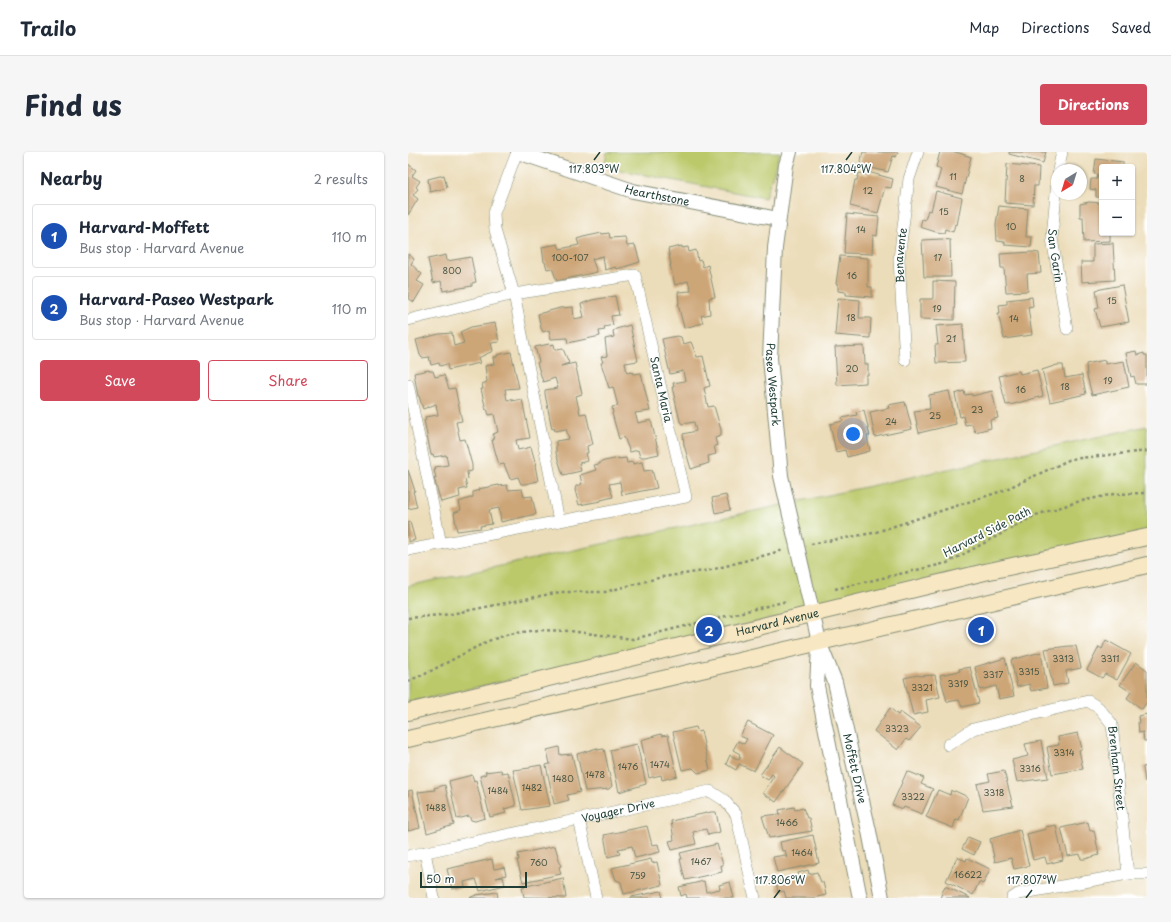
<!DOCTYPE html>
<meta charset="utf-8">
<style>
:root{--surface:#fff;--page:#f6f6f7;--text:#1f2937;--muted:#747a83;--line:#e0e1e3;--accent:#d1495b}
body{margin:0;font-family:"Playpen Sans",sans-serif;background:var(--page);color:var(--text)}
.controls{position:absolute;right:12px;top:12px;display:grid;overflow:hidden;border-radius:4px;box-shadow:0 1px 3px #0004}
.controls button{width:36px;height:36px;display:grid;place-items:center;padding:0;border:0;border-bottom:1px solid var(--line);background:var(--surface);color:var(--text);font:20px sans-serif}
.compass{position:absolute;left:643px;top:12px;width:36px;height:36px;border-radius:50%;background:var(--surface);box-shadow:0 1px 3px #0004;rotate:218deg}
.scale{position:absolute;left:12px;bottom:10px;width:107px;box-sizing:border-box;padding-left:4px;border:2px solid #1f3d34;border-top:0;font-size:11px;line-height:14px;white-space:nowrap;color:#1f3d34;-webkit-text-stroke:3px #fff;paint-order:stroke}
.you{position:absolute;left:445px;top:282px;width:14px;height:14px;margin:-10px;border:3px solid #fff;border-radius:50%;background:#1a73e8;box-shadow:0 0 0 6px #1a73e833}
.badge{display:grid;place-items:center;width:26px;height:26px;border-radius:50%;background:var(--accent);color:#fff;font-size:13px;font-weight:700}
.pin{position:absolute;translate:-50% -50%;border:2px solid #fff;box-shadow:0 1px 4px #0006}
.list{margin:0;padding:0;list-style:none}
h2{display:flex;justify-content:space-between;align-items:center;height:52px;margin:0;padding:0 16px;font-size:17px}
h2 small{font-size:13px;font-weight:400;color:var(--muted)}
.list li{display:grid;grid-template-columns:26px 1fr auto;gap:12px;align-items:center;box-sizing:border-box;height:64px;margin:0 8px 8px;padding:0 8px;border:1px solid var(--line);border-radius:4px}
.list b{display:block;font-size:15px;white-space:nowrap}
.list p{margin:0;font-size:13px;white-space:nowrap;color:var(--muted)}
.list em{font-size:13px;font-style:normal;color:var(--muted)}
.actions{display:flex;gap:8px;padding:12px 16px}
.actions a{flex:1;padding:9px 0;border:1px solid var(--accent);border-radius:4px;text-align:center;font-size:14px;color:var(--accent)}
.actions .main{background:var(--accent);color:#fff}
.map{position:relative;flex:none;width:739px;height:746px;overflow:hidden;border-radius:4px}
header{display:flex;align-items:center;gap:24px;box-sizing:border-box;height:56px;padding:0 20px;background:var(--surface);border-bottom:1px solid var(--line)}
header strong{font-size:19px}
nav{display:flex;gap:22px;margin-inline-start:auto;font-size:14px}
.intro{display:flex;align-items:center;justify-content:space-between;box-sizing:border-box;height:96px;padding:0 24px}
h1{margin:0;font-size:28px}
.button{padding:10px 18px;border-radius:4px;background:var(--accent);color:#fff;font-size:14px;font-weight:700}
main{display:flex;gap:24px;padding:0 24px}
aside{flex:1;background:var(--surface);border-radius:4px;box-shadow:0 1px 3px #0004}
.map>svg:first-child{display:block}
.green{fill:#bcc96b;stroke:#6e8350}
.building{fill:#cda678}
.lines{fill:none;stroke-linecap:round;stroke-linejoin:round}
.minor-casing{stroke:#868d77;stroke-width:12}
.tertiary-casing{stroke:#868d77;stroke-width:16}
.secondary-casing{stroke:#868d77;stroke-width:18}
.path{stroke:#868d77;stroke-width:2.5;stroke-dasharray:3 3;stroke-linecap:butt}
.minor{stroke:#fff;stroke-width:11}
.tertiary{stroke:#fff;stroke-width:14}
.secondary{stroke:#f7e8c3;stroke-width:16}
.ticks{fill:none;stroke:#1f3d34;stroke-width:1.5}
.labels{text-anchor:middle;stroke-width:3.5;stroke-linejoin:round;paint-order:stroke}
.number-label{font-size:9px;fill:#4a5745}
.street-label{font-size:11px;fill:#1f3d34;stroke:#fff}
.ticks-label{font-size:10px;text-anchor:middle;fill:#1f3d34;stroke:#fff;stroke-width:3.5;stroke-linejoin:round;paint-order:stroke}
</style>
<header>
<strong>Trailo</strong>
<nav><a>Map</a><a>Directions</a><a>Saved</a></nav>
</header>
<div class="intro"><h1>Find us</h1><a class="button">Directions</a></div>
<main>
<aside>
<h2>Nearby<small>2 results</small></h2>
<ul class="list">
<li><span class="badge" style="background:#1a4fb4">1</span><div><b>Harvard-Moffett</b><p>Bus stop · Harvard Avenue</p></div><em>110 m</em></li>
<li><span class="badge" style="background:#1a4fb4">2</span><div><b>Harvard-Paseo Westpark</b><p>Bus stop · Harvard Avenue</p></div><em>110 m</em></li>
</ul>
<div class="actions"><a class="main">Save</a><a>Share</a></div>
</aside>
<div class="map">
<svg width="739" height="746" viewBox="0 0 739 746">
<rect width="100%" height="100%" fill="#fff"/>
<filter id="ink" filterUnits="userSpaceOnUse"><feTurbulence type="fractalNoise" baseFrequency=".025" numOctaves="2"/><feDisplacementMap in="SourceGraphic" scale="8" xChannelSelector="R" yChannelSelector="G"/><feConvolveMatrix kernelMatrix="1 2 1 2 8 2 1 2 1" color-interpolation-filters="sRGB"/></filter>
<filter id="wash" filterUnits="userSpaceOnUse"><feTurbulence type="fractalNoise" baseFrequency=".012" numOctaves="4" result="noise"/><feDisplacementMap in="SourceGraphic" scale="16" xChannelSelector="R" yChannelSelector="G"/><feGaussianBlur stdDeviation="0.9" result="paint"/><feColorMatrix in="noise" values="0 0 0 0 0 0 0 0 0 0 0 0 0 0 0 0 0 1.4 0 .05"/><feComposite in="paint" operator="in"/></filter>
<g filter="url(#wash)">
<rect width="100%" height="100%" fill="#ecddba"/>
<!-- green -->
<g class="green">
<path d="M199,0H372L357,46L196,15Z"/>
<path d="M739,274V380L0,551V434Z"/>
</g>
<g id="blocks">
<!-- building -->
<g class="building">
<path d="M455,0H490L488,5L485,4L480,20L452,13Z"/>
<path d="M532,0H548L563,5L554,42L528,35L533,17L528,15Z"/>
<path d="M601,0H638L635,11L601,2Z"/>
<path d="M688,7L715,10V15H694V45H688V38L682,37L683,27H689L690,22H686Z"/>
<path d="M0,12L8,18L4,24L12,29L8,35L10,37L5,43L10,47L0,63Z"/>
<path d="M599,12L631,15L630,34H626L625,53L597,51Z"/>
<path d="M460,20L485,27L483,36L477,35L470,61L442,54L447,28H449L451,21L460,23Z"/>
<path d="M36,23L39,36L22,40L20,27Z"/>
<path d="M528,39L554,46L549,73L547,72L545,80L537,77L536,81L528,80L512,75L514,67L517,68L520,58L523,59Z"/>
<path d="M681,50L694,51V81H702V89L676,90L675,65H672V52Z"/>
<path d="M591,54L620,57L618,85H624L623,95L597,93V90L589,89L588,72Z"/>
<path d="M439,62L471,65L469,84L465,83L464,102L436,101Z"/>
<path d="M194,81V82L201,81L202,86L217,85L219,94L227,93L232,110L209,117L208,115L197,118L195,104L184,107L189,120L149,129L144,116L139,117L137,110H136L134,95L150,92L152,97L171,93L169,87L175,85Z"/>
<path d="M533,87L542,88L543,125H516L514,88Z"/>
<path d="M705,91L707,128L674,130L673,110H685V92Z"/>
<path d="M274,94V96L280,95L281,100L288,98L290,109L293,108L295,115L300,113L307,145L301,146L302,162L293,164L295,171L276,176L270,152H271L270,140L283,139L280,129L267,133L262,113H263L260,97Z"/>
<path d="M624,100L631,101L633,121L619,122L620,139L598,140L596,116H593L592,102Z"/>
<path d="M0,102L6,107L3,112L14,122L9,129L16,133L6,150L0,146Z"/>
<path d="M38,103L39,109L63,105L68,130L64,131V134L35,139L33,129L25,131L20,107Z"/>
<path d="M432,104L460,106V135H464V145L438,143V140L430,139V132H428Z"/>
<path d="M525,129L547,130L546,168L512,167V147H524L525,146Z"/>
<path d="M714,133L721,170L692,175L687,157L691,156L688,138Z"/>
<path d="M207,144L211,163L203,164L205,173L196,175L197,178L191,179L192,184L160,191L159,186L143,187L141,178L135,180L133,176L130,162L152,156L165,155L166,167L176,165L173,152L184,148Z"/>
<path d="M624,145L625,154L620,155L624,183L596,187L590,161H592L591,153L599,152V148Z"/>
<path d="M430,146L452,148L451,166H463L462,186L427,183Z"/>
<path d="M87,171L91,190L83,191L85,199L70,206L72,211L40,218L39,212L32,214L31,211L23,213L21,205L14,206L12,203L8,188L31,182L44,181L46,194L56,191L52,180L63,175Z"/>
<path d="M555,172L557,210L528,211L527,193H530L528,174Z"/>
<path d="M222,173L230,209L217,211L219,221L224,220L225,222L233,221L242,259L227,261L230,271L243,268L251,302L237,305H232L230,298L222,300L216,285L211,287L204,261H205L204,255L210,254L205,235L201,236L193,211L195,210L193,205L199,204L197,187L206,185L205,179L208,177Z"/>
<path d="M269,184L273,185L275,192L283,190L289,205L295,204L302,234L296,236L300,255L306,254L313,278V284L307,286L309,294H306L308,302L300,304L301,311L283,317L276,293L275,282L288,279L286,270L274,272L272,269L264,235H266L265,231L277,229L275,219L262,222L254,187Z"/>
<path d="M141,192L142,193L146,192L147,198L155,197L161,211L153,214L167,211L174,242L168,244L172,262L178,261L185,292L179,294L180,301H178L180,309L171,311L173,319L155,323L148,301V289L161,287L158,277L147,279L146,276L144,277L137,242V238L150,236L147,226L135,230L129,211L131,210L127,195Z"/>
<path d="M456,194L457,212H460V223H458V231L429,233L427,195Z"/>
<path d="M728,199L729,203L736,201V203H739V232H728L726,224L723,225L718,201Z"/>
<path d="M103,200L111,236L97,237L99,248L104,247V249L114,247L122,286L108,288L110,298L123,295L128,313H127L130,329L117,332H113L110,325L102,327L96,312L91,313L84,288H86L85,282L90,280L86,262L81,263L79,257L78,258L73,237H75L74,232L79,230L77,214L86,212L85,205H89V203Z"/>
<path d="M697,208V212L716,209L721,235L684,243L679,224L678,212Z"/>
<path d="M649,213H655L657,226L674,223L678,242L642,250L634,218Z"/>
<path d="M21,218V219H25L27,225L36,223L41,237L47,236L54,269L48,270L52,288L57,287L64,313V319L59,320L60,327L57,328L59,336L51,338L52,345L33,350L26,326H28L26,318H28L27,315L40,313L38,303L26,305L25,302L23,303L16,268H18L17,265L30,263L28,252L15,257L11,244H10L6,221Z"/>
<path d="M629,218L635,244L606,252L598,253L591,224L611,219L612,222Z"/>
<path d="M541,239L548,272L511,281L506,259L522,257L521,243Z"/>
<path d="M556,239L557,243L564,242V244L584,239L590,266L582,268L583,276L567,280L564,272L557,273L555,264L552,265L547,242Z"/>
<path d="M497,250L504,277L467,285L462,260L481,256L480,253Z"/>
<path d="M456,258L462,284H459L462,299L439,305L437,298L428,300L422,272L435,269L434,266L449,263L448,260Z"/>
<path d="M211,306V307L218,306L219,311L225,310V312L234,310L236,319L244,318L249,336L214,343L212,330L201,332L205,345L193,348V349L171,353L167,338L168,334L174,332L172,323L188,318L186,313L192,312V310Z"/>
<path d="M0,318L7,339H5L9,355L0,357Z"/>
<path d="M91,333V334L99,333L100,338L114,337L116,345L124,344L128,362L93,370L91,356L81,358L84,372L72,374L73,376L49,379L46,361L53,358L51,350L65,345V340L71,338L70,337Z"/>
<path d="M318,343L322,358L307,361L304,346Z"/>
<path d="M2,370L7,388L0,390V371Z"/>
<path d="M698,488L723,502L709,528L697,522L694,526L679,518L691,495L694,497Z"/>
<path d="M661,494H668L673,516L658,519L660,531L645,534L637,497Z"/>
<path d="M633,500L639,536L623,539L621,532L609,535L603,508Z"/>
<path d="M597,506L606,544L591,547L588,534L572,538L567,515Z"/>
<path d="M728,510L739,518V550L734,557L719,546L723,540L712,533Z"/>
<path d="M562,515L571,551L554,555L551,548L539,550L532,523L552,519L551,517Z"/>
<path d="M510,523L511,524L527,523L532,545L518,548L520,560L505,563L496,526Z"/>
<path d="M482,556L490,563L492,560L513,575L501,589L498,587L490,598L466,579Z"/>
<path d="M739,562V589H736L735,580L731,581L730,570H731L730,564Z"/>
<path d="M340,570L365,583L346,619L331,612L328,618L318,612L322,603L331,608L333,605L331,604L332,602L325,598L330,589L336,592L339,587L332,584Z"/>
<path d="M288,575L290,580L293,579L302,618L290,621L285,616L274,618L265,580Z"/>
<path d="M670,581L674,597L671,598L675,617L644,622L639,595L651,593L650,585Z"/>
<path d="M253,582L254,584L260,583L269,624L254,628L253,623L241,626L233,588Z"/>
<path d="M633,589L640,626L609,630L604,608L620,604L617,592Z"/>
<path d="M229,592L238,632L211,640L202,598Z"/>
<path d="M151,595L152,603L164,602L172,640L159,643L161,648L146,652L138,613L142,612L139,598Z"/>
<path d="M372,595L395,612L368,650L355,641L366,624L364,622L360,628L352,623Z"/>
<path d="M189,596V598L196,597L204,634L201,637L177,639L169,602Z"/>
<path d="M133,613L142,654L114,658L105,618L122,616V615Z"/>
<path d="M739,614V629L737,630L735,615Z"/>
<path d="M93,618L94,621L100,620L108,654L96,657L98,661L82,665L72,624L78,622L77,620Z"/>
<path d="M499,619L516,626L513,632L525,637L514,662L496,655L495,657L484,653Z"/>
<path d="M596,619L605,654L575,658L569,632L582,629L580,622Z"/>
<path d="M64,623L66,629L68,628L77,666L67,669L63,668L61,664L49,667L41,629Z"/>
<path d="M37,633L46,673L19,681L10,640L27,638L26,636Z"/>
<path d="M4,638L12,676L0,679V639Z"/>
<path d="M530,638L542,643L543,638L545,640L547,639L560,645L551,668L548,667L545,676L518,665Z"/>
<path d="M386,655L387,658L395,656L399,666H401L404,679L361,686L354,664L372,662L371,658Z"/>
<path d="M303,660H308L312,680L300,683L298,677L285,680L288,692L264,698L261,689L266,688L263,669Z"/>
<path d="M680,670L682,679L686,678L691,703L677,707H673L672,702L660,704L653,676Z"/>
<path d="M648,673L655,708L639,712L637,705L625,708L619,682L638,677L637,675Z"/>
<path d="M239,674L244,693L250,692L252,700L227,706L224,694L210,697L212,702L200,705L196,683Z"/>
<path d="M612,678L621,714L606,717L603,706L587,710L582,687Z"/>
<path d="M405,683L411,711L369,720L365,705L377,703L379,706L377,698L374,699L372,690Z"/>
<path d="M560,685L572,690L566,703L554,697Z"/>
<path d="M309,692L315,713H313L314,720L277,728L272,707H274L272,701Z"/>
<path d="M147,694L153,714L151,715L153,722L115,730L109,708H111L110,702Z"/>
<path d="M549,705L558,709L559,706L582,717L575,732L571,730L565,743L538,729Z"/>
<path d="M84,707L86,717L96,715L98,723L88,726L95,725L97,733L72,739L68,727L56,730L57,735L44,737L39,717Z"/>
<path d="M243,707L244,711L249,710L254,733L216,742L213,730L208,728L204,716Z"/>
<path d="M400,718L401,722L409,720L413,730H415L418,743L405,746H378L376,739L370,740L368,729L391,724L390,721Z"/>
<path d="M155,726L158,746L116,745L114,735Z"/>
<path d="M296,729L298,740L312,737L311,733L322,730L326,746H279L278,742L273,744L271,735Z"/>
<path d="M537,734L562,746H532Z"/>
<path d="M253,739L255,746H223V745Z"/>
<path d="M89,740L90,746H61L68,743Z"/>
</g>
</g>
</g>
<g filter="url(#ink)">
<use href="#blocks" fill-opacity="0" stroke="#868d77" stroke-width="1"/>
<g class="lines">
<!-- minor casing -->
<g class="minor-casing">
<g id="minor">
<path d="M109,0L86,61L87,78L106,142L151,369"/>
<path d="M650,18L654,0"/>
<path id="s1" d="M649,29L644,86L659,177"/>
<path id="s2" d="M0,168L106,142L227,123L278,345L0,398"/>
<path id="s3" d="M497,208L491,107L501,27L510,0"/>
<path d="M0,232L33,392"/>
<path id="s4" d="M540,593L565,577L680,549L691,556L704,572L720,722"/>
<path d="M171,667L188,746"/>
<path d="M17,700L26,746"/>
<path id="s5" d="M0,704L302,639L316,648L328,662L347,746"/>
<path d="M604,746L610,742L720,722H739"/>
</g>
</g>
<!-- tertiary casing -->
<g class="tertiary-casing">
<g id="tertiary">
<path id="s6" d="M110,0L225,39L370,67"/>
<path id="s7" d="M382,0L378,13L367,96L362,206L373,324L411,490L427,530L461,679L474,746"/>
<path d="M411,495L409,534L452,746"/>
</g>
</g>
<!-- secondary casing -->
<g class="secondary-casing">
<g id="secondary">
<path id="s8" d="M0,560L577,420L739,385"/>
<path d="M0,587L739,413"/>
</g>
</g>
<!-- path -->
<g class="path">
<path d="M403,392L465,381L594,339L663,307L739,299"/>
<path d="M427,437L539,411L628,363L669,350L706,342L739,341"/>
<path d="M0,466L43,462L152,440H197L254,425L303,418L376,398"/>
<path d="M0,529L17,522L80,489L101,482L130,478L162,479L225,487L379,449"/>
</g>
<!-- minor -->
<use href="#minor" class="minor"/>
<!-- tertiary -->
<use href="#tertiary" class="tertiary"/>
<!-- secondary -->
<use href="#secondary" class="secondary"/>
</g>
</g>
<!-- ticks -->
<path class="ticks" d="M186,8L192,0M438,8L444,0M366,746L372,738M618,746L624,738"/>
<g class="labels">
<!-- number labels -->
<g class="number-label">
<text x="545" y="28">11</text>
<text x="614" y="30">8</text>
<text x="460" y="42">12</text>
<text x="536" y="63">15</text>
<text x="603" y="78">10</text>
<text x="453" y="81">14</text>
<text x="162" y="109">100-107</text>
<text x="530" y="109">17</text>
<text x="44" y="122">800</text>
<text x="444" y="127">16</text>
<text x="704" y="152">15</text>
<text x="529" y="160">19</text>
<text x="443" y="169">18</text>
<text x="606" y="170">14</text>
<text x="543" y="190">21</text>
<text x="444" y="220">20</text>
<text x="700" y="232">19</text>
<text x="657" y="238">18</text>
<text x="613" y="241">16</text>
<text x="569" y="261">23</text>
<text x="527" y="267">25</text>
<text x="483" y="273">24</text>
<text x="655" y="510">3313</text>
<text x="702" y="510">3311</text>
<text x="621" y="523">3315</text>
<text x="585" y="526">3317</text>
<text x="550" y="535">3319</text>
<text x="514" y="539">3321</text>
<text x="489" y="580">3323</text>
<text x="656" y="604">3314</text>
<text x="252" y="616">1474</text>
<text x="220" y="618">1476</text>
<text x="622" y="620">3316</text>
<text x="187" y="626">1478</text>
<text x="155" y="630">1480</text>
<text x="124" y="639">1482</text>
<text x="90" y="642">1484</text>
<text x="586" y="644">3318</text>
<text x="505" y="648">3322</text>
<text x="28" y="659">1488</text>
<text x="379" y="674">1466</text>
<text x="394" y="704">1464</text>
<text x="293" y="713">1467</text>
<text x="131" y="714">760</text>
<text x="560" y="726">16622</text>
<text x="230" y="727">759</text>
</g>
<!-- street labels -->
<g class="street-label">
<text dy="4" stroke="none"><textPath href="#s6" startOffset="146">Hearthstone</textPath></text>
<text dy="4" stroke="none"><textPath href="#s3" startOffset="105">Benavente</textPath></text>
<text dy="4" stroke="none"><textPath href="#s1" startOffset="75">San Garin</textPath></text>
<text dy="4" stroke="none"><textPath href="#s7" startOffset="234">Paseo Westpark</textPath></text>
<text dy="4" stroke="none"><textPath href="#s2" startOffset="349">Santa Maria</textPath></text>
<text transform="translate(579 380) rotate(-27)" y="4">Harvard Side Path</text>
<text dy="4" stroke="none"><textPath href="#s8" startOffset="380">Harvard Avenue</textPath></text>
<text dy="4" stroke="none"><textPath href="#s7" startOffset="628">Moffett Drive</textPath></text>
<text dy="4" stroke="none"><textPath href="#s4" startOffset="226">Brenham Street</textPath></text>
<text dy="4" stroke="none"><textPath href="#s5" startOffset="215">Voyager Drive</textPath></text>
</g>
</g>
<g class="ticks-label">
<text x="186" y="21">117.803°W</text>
<text x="438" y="21">117.804°W</text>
<text x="372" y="732">117.806°W</text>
<text x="624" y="732">117.807°W</text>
</g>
</svg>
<div class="controls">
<button>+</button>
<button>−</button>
</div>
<svg class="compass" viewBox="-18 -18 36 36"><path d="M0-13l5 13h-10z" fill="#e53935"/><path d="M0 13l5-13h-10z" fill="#747a83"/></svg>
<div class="scale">50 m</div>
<div class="you"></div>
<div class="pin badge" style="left:573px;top:478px;background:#1a4fb4">1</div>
<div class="pin badge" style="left:301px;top:478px;background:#1a4fb4">2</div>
</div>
</main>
